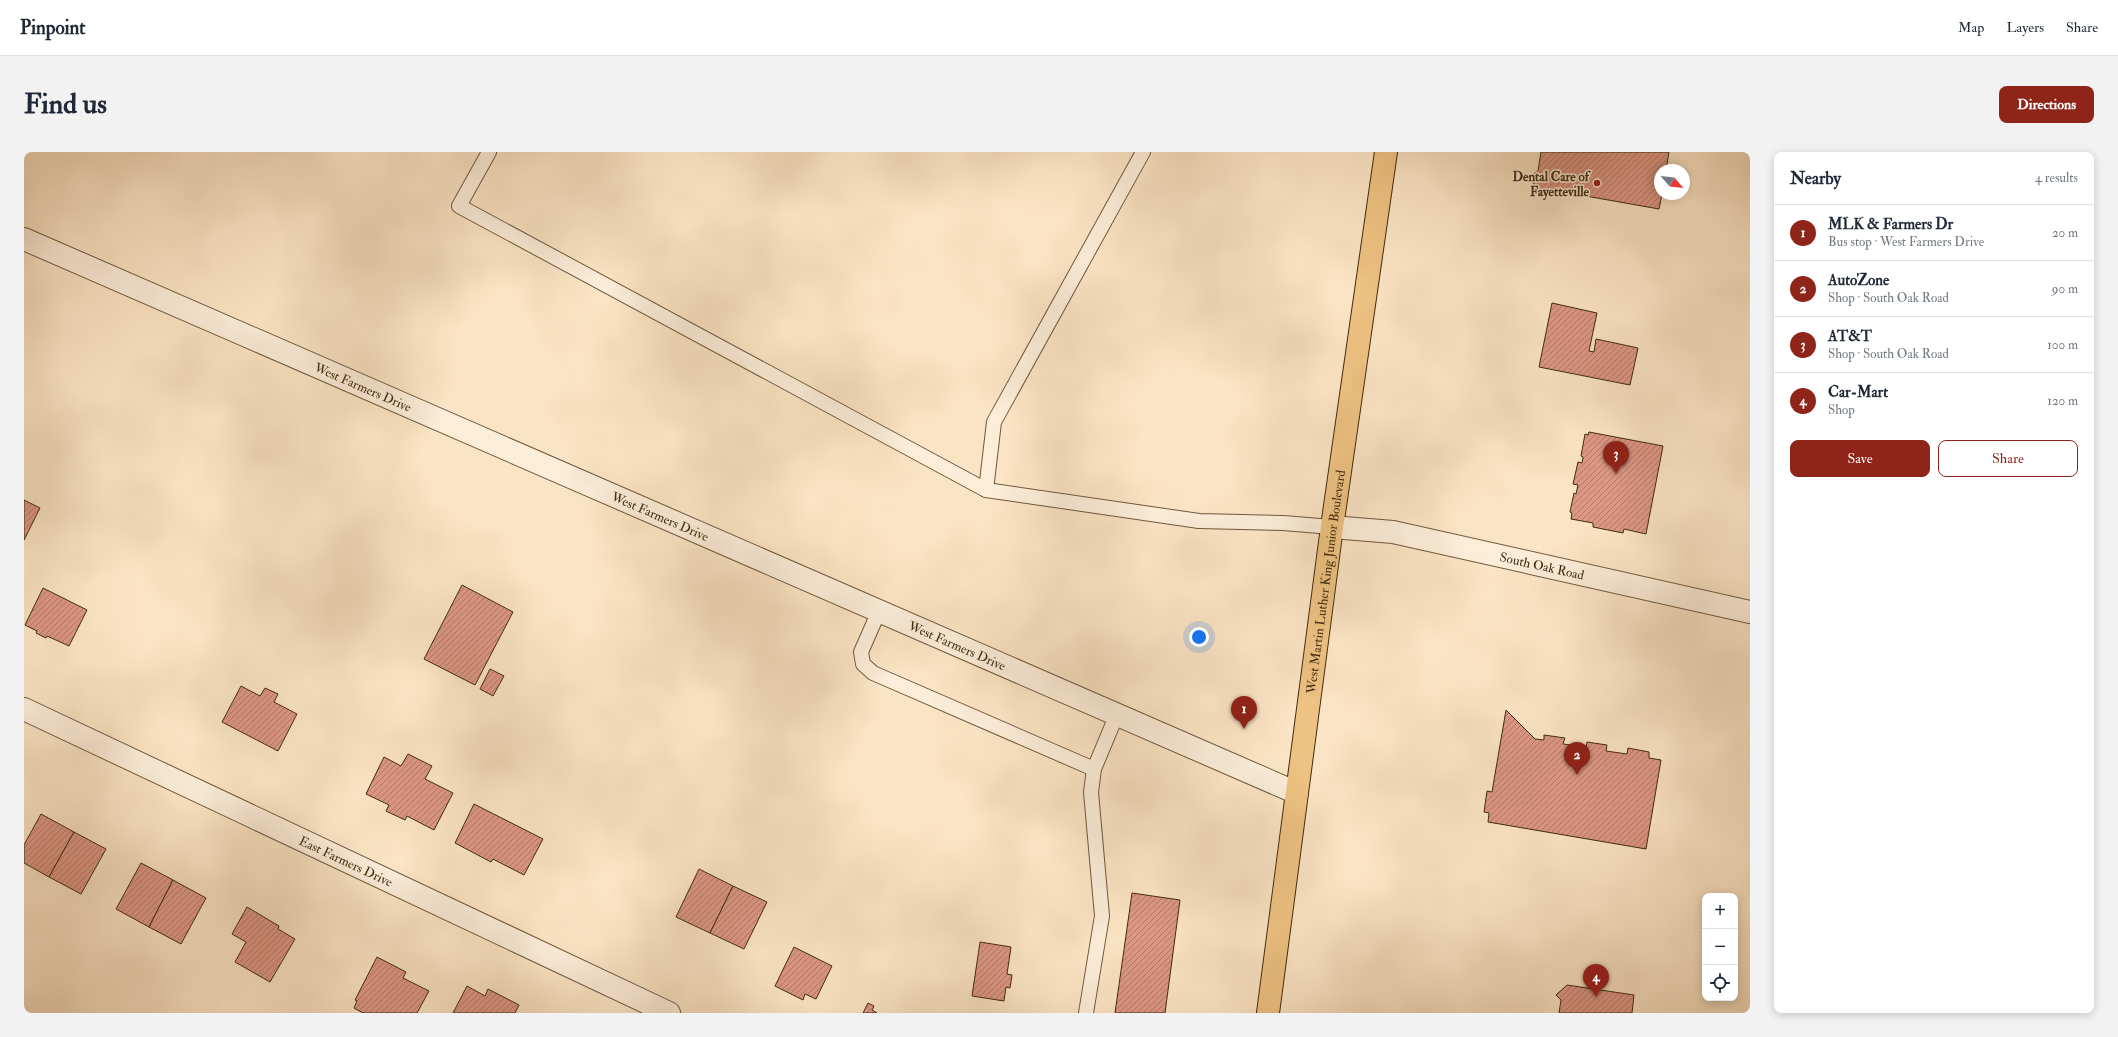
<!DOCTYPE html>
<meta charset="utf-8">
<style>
:root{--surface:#fff;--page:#f2f2f3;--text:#1f2937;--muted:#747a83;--line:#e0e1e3;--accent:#8f2418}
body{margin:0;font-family:"IM FELL Double Pica",serif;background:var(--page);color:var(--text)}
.controls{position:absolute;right:12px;bottom:12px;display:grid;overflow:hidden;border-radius:8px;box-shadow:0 2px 10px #0003}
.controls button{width:36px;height:36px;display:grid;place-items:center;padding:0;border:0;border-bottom:1px solid var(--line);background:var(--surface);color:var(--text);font:20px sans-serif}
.compass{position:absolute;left:1630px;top:12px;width:36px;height:36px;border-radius:50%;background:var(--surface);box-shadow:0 2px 10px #0003;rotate:118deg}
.you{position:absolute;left:1175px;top:485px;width:14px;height:14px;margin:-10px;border:3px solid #fff;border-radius:50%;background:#1a73e8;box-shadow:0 0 0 6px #1a73e833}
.badge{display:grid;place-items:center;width:26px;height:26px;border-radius:50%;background:var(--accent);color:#fff;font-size:13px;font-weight:700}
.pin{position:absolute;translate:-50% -33px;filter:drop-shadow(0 1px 2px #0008)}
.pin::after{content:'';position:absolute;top:21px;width:14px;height:12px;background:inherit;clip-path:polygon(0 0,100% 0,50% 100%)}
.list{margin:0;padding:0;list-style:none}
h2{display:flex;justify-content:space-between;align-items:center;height:52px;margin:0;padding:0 16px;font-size:17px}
h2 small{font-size:13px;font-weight:400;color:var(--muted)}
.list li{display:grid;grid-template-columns:26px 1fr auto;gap:12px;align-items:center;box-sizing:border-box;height:56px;padding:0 16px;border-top:1px solid var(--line)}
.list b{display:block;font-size:15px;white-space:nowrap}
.list p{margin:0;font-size:13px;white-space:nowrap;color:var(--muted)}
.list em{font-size:13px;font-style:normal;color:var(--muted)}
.actions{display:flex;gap:8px;padding:12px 16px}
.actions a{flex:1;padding:9px 0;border:1px solid var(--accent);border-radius:8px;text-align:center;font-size:14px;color:var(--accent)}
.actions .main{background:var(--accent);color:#fff}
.icon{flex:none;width:22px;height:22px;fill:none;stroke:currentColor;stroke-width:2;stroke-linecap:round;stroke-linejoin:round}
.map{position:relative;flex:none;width:1726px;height:861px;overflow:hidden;border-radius:8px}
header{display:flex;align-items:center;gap:24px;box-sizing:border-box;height:56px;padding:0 20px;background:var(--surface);border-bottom:1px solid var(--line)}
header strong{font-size:19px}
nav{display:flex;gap:22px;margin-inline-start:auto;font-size:14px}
.intro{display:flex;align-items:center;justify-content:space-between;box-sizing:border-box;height:96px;padding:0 24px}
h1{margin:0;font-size:28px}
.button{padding:10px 18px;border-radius:8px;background:var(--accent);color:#fff;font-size:14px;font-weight:700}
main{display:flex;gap:24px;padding:0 24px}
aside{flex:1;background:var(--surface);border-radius:8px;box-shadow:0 2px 10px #0003}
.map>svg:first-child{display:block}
.building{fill:url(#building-hatch);stroke:#402b0e}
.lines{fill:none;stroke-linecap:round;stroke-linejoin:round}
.service-casing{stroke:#6f593c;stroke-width:16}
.minor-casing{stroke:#6f593c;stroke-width:24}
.trunk-casing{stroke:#402b0e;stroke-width:24}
.service{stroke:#fcedd9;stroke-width:14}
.minor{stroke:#fcedd9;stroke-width:22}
.trunk{stroke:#eec282;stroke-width:22}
.poi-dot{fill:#8f2418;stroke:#fcedd9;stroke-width:1.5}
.labels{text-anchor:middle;stroke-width:3;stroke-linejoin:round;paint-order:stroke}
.poi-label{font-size:13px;font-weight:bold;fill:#402b0e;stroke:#fcedd9;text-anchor:end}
.street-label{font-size:13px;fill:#402b0e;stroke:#fcedd9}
</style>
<header>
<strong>Pinpoint</strong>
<nav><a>Map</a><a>Layers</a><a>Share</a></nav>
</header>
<div class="intro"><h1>Find us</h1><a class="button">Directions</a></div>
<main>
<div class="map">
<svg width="1726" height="861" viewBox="0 0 1726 861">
<defs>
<pattern id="building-hatch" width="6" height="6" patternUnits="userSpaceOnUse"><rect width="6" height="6" fill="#dd9785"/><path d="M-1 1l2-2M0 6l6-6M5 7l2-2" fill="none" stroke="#b57b6b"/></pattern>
</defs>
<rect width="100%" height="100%" fill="#fbe4c5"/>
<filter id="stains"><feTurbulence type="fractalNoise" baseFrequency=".005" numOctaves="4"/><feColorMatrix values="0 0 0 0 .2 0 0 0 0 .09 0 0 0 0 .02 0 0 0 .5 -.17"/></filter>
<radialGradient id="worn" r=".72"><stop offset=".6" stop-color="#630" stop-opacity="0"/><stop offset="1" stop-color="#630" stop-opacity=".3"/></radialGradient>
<!-- building -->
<g class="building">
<path d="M1517,0H1645L1642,18H1636V42H1638L1635,57L1528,38L1518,44L1505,25L1514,19Z"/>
<path d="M1528,151L1573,161L1565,199L1570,200L1572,187L1614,196L1606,233L1515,215Z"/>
<path d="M1565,280L1639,294L1622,382L1600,377L1599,381L1569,375V371L1547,367L1548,361L1546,360L1550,341L1552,342L1554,333L1549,332L1554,310L1558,311L1559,305L1557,304L1561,282L1564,283Z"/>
<path d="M0,348L16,356L0,388Z"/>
<path d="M438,433L489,460L451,533L400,507Z"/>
<path d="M19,436L63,458L45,494L23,484L22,486L12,481L13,479L1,473Z"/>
<path d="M466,517L480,524L469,544L456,537Z"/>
<path d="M217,534L236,544L241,536L254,542L250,550L273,562L254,599L198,570Z"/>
<path d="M1482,558L1511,587L1520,588V583L1541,586L1539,592L1562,595L1563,590L1583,593L1582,599L1603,602L1604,596L1625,600V606L1637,608L1622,697L1464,670L1465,661L1460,660L1463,639L1468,640Z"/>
<path d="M384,602L408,614L401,627L429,641L410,678L383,664L381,668L362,659L365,653L342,642L360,605L377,614Z"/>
<path d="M450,652L519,687L500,723L469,707L467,710L431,691Z"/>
<path d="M17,662L50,680L25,725L0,711V693Z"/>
<path d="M50,680L82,697L57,742L25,725Z"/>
<path d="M117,711L149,728L125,775L92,757Z"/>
<path d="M675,717L709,734L686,781L652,765Z"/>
<path d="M149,728L182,746L157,792L125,775Z"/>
<path d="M709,734L743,750L720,797L686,781Z"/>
<path d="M1108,741L1156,748L1141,861H1091Z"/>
<path d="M223,755L255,774L254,777L271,787L246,830L211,810L222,790L208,782Z"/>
<path d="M956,790L987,795L983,822L988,823L986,836L982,835L980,849L948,844Z"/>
<path d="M770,795L808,814L792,847L781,842L779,848L751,834Z"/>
<path d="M353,805L382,820L379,826L405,839L393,861H339L330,856L333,849L331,848Z"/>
<path d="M1543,833L1610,843L1608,861H1535L1537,848L1532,843Z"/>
<path d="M443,834L461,844L464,837L495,853L491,861H429Z"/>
<path d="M844,851L850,854L848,858L853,861H839Z"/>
</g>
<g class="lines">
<!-- service casing -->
<g class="service-casing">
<g id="service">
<path d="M465,0L435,54L962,338L1175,369L1259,371L1308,375"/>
<path d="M962,338L970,270L1119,0"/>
<path d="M855,459L837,500L839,512L849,521L1070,617"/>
<path d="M1062,861L1078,764L1067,640L1070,617L1093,562"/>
</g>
</g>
<!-- minor casing -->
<g class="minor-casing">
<g id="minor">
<path id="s1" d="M0,87L1273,641"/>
<path id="s2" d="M1308,375L1369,380L1726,460"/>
<path id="s3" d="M0,557L645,861"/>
</g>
</g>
<!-- trunk casing -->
<g class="trunk-casing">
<g id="trunk">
<path id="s4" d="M1244,861L1308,375L1362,0"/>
</g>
</g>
<!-- service -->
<use href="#service" class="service"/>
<!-- minor -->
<use href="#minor" class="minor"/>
<!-- trunk -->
<use href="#trunk" class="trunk"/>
</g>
<!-- markers -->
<circle class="poi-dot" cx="1573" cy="31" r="4"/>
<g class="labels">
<!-- poi labels -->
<g class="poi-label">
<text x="1565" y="29">Dental Care of<tspan x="1565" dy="15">Fayetteville</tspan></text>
</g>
<!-- street labels -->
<g class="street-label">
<text dy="5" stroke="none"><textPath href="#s1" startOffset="370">West Farmers Drive</textPath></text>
<text dy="5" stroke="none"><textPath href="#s1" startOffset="694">West Farmers Drive</textPath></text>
<text dy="5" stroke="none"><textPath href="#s2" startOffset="214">South Oak Road</textPath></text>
<text dy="5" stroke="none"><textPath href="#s4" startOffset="435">West Martin Luther King Junior Boulevard</textPath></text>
<text dy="5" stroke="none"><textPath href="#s1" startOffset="1018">West Farmers Drive</textPath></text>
<text dy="5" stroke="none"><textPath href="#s3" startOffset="356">East Farmers Drive</textPath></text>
</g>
</g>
<rect width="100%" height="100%" filter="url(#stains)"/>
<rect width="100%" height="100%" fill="url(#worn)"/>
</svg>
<div class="controls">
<button>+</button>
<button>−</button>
<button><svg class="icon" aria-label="locate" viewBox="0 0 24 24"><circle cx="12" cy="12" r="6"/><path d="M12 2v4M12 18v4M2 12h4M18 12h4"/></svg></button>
</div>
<svg class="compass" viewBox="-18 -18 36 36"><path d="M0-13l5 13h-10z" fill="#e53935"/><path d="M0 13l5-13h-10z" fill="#747a83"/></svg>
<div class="you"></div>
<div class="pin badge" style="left:1220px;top:577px">1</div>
<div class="pin badge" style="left:1553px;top:623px">2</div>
<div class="pin badge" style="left:1592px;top:322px">3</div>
<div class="pin badge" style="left:1572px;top:845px">4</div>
</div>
<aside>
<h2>Nearby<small>4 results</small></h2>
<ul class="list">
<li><span class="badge">1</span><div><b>MLK &amp; Farmers Dr</b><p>Bus stop · West Farmers Drive</p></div><em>20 m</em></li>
<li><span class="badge">2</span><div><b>AutoZone</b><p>Shop · South Oak Road</p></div><em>90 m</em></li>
<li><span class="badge">3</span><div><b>AT&amp;T</b><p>Shop · South Oak Road</p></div><em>100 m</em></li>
<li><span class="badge">4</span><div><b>Car-Mart</b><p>Shop</p></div><em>120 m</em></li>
</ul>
<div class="actions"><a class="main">Save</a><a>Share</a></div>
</aside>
</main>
